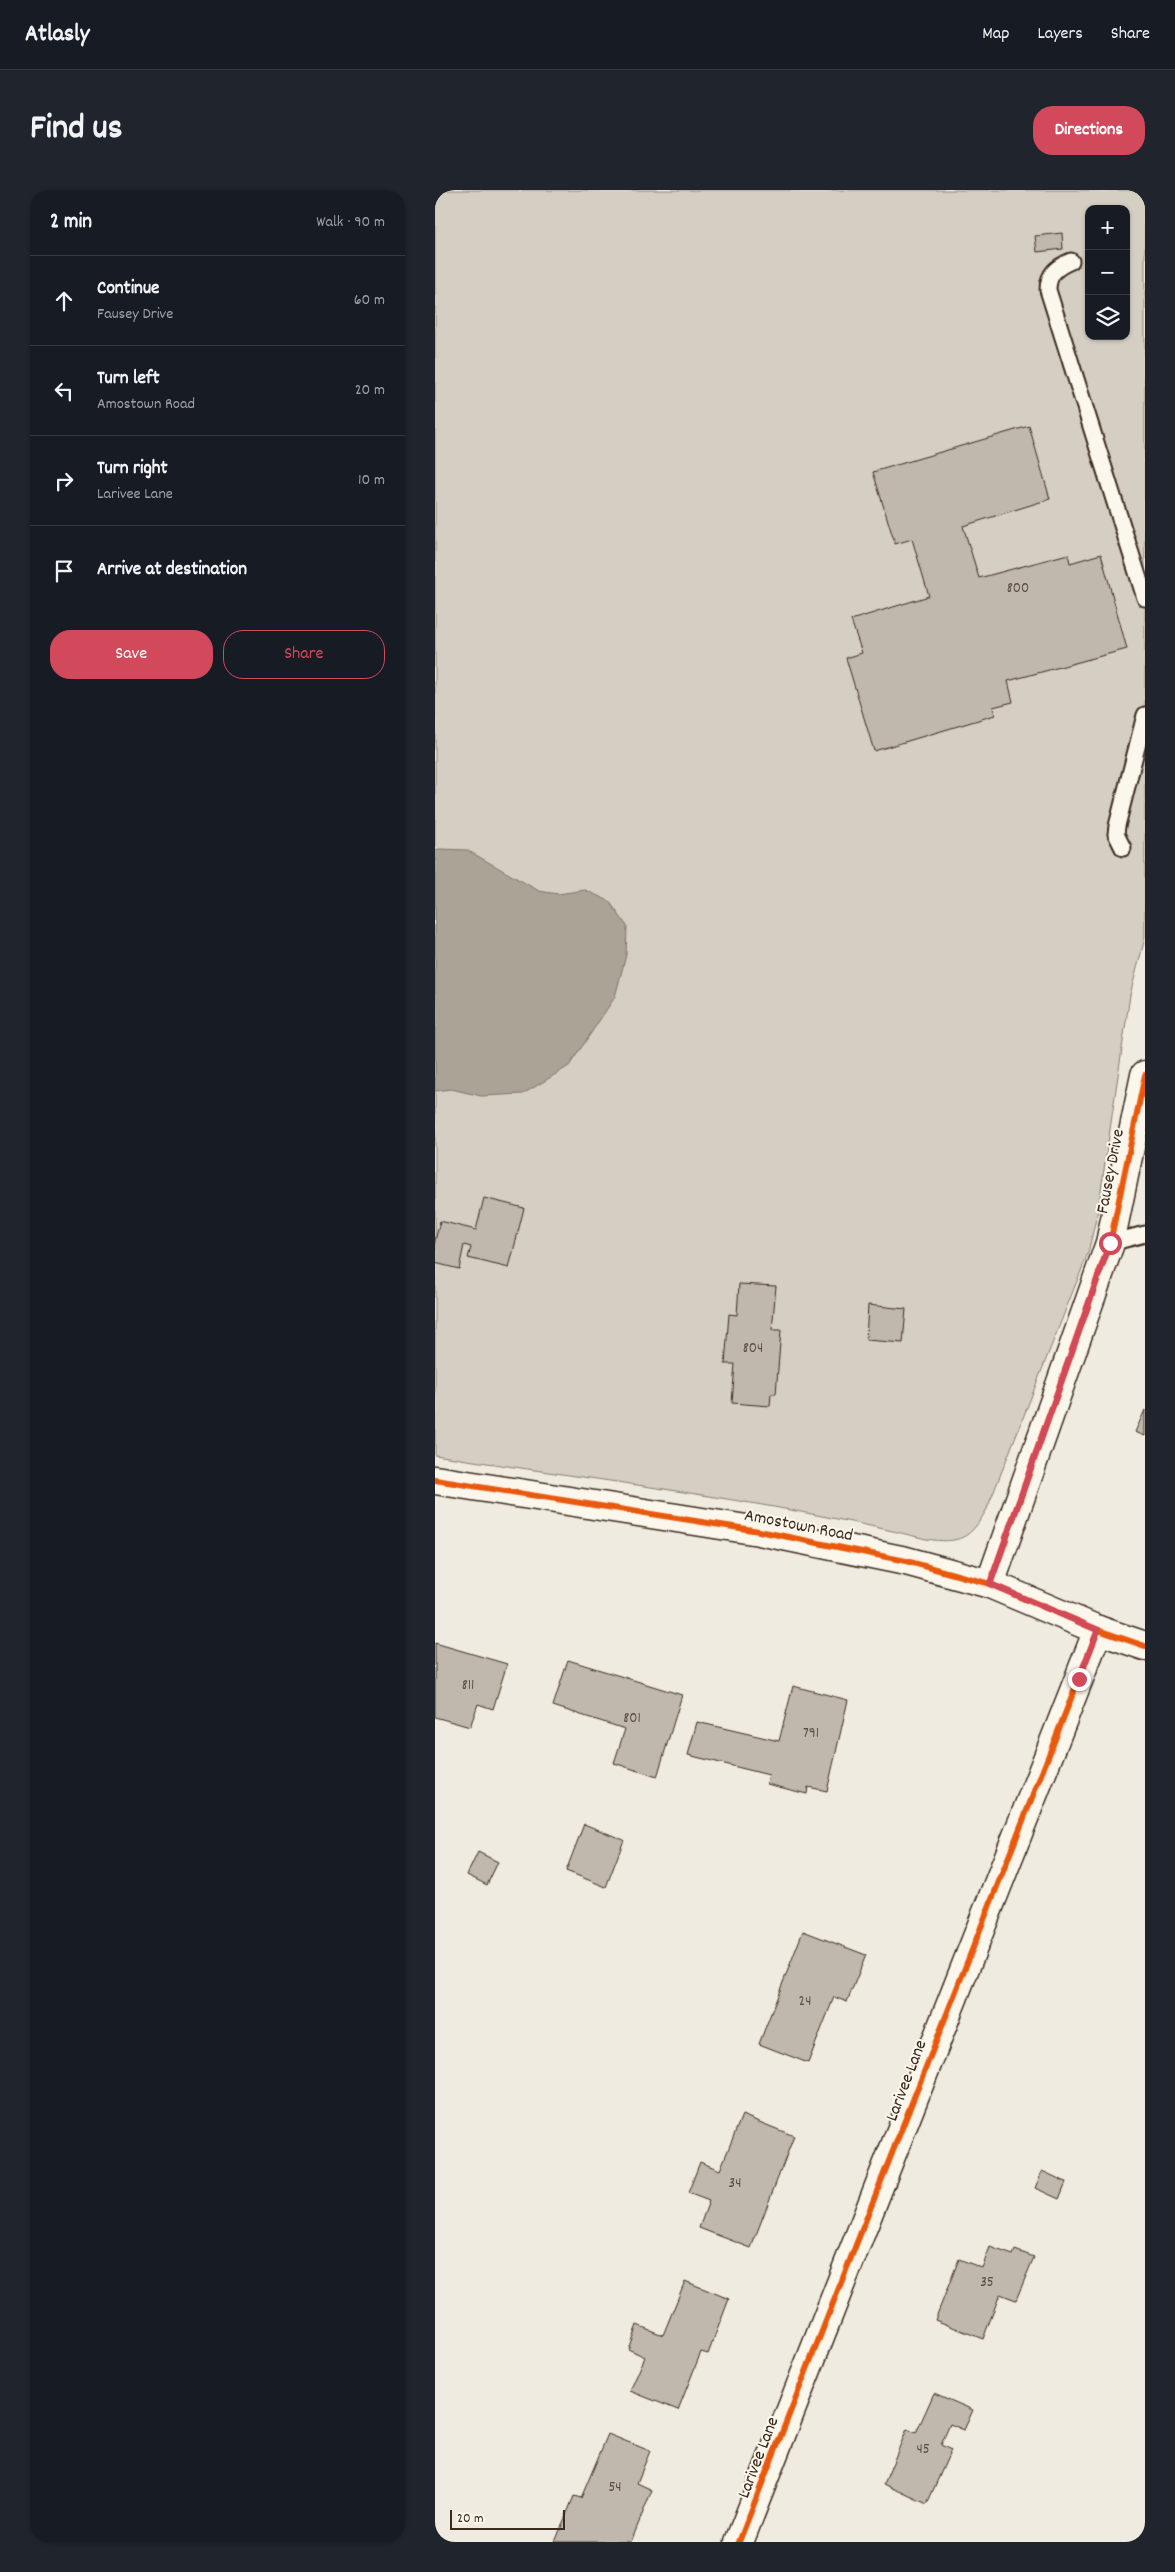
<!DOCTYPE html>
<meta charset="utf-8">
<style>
:root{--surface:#171b24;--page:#20242c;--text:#f1f3f6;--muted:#9ea1a6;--line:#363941;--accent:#d1495b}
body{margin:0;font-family:Dekko,sans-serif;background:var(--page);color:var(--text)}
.controls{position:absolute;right:15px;top:15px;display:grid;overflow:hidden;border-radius:10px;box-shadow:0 1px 4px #0004}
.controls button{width:45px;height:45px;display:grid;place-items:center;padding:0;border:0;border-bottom:1px solid var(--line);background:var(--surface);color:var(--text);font:25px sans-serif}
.scale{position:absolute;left:15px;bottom:12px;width:115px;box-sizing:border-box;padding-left:5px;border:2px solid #3b2a1e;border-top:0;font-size:14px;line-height:18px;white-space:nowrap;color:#3b2a1e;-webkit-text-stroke:4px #fbf7ec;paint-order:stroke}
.stop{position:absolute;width:15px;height:15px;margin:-11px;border:4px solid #d1495b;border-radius:50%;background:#fff}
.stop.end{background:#d1495b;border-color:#fff;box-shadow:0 1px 5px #0008}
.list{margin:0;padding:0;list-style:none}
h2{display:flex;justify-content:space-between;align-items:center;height:65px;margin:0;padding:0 20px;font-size:21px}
h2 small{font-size:16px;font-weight:400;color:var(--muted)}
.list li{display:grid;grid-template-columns:32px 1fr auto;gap:15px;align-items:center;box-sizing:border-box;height:90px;padding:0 20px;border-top:1px solid var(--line)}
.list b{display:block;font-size:19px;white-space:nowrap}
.list p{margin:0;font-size:16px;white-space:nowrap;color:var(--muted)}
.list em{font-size:16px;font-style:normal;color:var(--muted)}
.actions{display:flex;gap:10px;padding:15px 20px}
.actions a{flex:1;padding:11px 0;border:1px solid var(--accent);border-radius:20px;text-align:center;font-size:18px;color:var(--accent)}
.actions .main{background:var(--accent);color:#fff}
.icon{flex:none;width:28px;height:28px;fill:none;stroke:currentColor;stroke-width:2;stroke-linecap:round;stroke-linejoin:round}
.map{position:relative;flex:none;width:710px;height:2352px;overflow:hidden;border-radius:20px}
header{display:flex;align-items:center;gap:30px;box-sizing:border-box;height:70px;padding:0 25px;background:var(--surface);border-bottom:1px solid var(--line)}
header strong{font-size:24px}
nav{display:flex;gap:28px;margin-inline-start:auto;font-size:18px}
.intro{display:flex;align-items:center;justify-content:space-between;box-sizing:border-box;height:120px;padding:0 30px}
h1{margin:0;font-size:35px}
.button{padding:12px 22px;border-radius:20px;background:var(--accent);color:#fff;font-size:18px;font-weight:700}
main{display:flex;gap:30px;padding:0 30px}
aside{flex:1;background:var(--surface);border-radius:20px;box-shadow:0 1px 4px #0004}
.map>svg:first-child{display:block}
.green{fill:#d5cec3;stroke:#887c70;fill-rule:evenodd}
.water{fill:#aca397;stroke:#7f7367}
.building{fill:#c0b8ad;stroke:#3b2a1e}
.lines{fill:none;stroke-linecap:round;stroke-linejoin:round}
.service-casing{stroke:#3b2a1e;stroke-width:19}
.minor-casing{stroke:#3b2a1e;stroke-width:31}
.tertiary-casing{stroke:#3b2a1e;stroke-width:31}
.service{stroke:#fbf7ec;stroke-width:15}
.minor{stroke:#fbf7ec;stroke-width:28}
.tertiary{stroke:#fbf7ec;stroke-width:28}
.cycleway-casing{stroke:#fbf7ec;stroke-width:9}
.cycleway{stroke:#e8590c;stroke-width:6}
.route{stroke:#d1495b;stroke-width:6}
.labels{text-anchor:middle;stroke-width:4;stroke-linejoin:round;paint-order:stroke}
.number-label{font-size:15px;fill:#5c4e42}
.street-label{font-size:18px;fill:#3b2a1e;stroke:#fbf7ec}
</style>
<header>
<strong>Atlasly</strong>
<nav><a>Map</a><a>Layers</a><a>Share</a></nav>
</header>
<div class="intro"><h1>Find us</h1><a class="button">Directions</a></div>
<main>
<aside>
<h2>2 min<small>Walk · 90 m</small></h2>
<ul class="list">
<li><svg class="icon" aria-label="ahead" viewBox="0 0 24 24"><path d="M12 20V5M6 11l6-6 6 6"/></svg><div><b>Continue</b><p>Fausey Drive</p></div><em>60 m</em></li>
<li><svg class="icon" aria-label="left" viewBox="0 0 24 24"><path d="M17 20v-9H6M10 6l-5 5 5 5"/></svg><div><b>Turn left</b><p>Amostown Road</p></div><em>20 m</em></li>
<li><svg class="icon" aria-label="right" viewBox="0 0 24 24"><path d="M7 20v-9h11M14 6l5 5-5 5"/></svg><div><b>Turn right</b><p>Larivee Lane</p></div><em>10 m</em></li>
<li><svg class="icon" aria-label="arrive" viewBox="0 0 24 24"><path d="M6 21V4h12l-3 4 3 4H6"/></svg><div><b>Arrive at destination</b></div></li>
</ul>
<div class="actions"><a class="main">Save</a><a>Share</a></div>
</aside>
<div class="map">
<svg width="710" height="2352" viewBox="0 0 710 2352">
<rect width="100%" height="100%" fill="#f0ebe0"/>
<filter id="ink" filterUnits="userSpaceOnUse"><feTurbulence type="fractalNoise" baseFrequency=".02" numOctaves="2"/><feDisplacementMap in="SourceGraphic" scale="10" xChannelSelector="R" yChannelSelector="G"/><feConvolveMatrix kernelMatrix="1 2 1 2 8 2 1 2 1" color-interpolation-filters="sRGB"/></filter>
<g filter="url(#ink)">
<!-- green -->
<path class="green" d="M0,0H710V748L695,805L663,1020L653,1063L552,1319C535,1349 525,1354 491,1349C330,1309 164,1291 0,1265ZM654,19H691V146H654Z"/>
<!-- water -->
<path class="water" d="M4,659L32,660L104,701L123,704L150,700L174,711L192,736L191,765L180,807L134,876L88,904L46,906L16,899L0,901V661Z"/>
<!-- building -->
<g class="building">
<path d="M627,43L628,59L602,62L600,46Z"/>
<path d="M594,236L615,309L528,336L544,388L633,364L635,373L666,364L692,459L573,491L578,512L558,517L560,525L439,561L411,468L427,463L416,430L494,406L477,349L460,354L438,282Z"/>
<path d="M49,1008L89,1018L74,1078L33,1068L36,1057L29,1055L24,1079L0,1073V1051L5,1031L41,1040Z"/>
<path d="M304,1094L341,1096L337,1140H346L341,1204H336L335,1216L297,1213L300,1174H290L294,1124L302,1125Z"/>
<path d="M433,1115L471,1119L468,1153L431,1150Z"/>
<path d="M710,1220V1246L700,1242Z"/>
<path d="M0,1453L72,1474L58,1519L43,1514L35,1537L0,1527Z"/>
<path d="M133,1470L247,1505L222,1587L179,1573L190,1539L118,1516Z"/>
<path d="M358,1496L413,1510L392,1601L373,1597L372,1604L332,1594L334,1585L253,1565L262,1532L344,1551Z"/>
<path d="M149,1634L189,1650L171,1697L131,1681Z"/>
<path d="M43,1662L63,1672L52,1695L32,1685Z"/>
<path d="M368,1741L431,1765L412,1812L399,1807L373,1873L324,1854Z"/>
<path d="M307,1925L359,1946L316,2058L264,2038L274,2011L253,2003L265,1972L285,1980Z"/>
<path d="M607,1981L631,1992L624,2009L600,1998Z"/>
<path d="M555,2057L578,2065L580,2060L599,2067L581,2110L565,2104L548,2149L500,2130L524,2069L547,2078Z"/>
<path d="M250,2091L294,2109L273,2164L266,2162L243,2220L195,2201L210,2167L193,2159L202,2135L228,2145Z"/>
<path d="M499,2203L538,2220L529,2240L515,2234L506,2255L516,2260L492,2314L449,2294L472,2239L481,2243Z"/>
<path d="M173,2244L215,2261L202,2293L217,2300L196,2352H120L139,2306L146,2308Z"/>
</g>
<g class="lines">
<!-- service casing -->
<g class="service-casing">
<g id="service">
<path d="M636,71C622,77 613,83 613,100L710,408"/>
<path d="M688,658L681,644L682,636L710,525"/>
<path d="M675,1053L710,1044"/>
</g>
</g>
<!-- minor casing -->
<g class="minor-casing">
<g id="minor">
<path d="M555,1394L675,1053L710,885"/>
<path d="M304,2352L663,1440"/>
</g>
</g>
<!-- tertiary casing -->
<g class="tertiary-casing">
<path id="tertiary" d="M0,1290L324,1341L471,1371L555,1394L663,1440L710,1456"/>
</g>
<!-- service -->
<use href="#service" class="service"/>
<!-- minor -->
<use href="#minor" class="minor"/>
<!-- tertiary -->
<use href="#tertiary" class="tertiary"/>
<!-- cycleway casing -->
<g class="cycleway-casing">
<g id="cycleway">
<path d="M0,1290L324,1341L471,1371L555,1394L663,1440L710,1456"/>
<path d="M555,1394L675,1053L710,885"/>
<path d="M304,2352L663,1440"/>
</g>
</g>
<!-- cycleway -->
<use href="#cycleway" class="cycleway"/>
</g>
</g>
<g class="lines" filter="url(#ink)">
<!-- route -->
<path class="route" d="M644,1489L663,1440L555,1394L675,1053"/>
</g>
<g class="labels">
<!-- number labels -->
<g class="number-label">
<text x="583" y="402">800</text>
<text x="318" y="1162">804</text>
<text x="33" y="1499">811</text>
<text x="197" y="1532">801</text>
<text x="376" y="1547">791</text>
<text x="370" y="1815">24</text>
<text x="300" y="1997">34</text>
<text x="552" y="2096">35</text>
<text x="488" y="2263">45</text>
<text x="180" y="2301">54</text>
</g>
<!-- street labels -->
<g class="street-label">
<text transform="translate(674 981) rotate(-79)" y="6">Fausey Drive</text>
<text transform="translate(364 1334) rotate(11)" y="6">Amostown Road</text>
<text transform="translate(470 1890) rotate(-69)" y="6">Larivee Lane</text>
<text transform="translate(322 2267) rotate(-69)" y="6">Larivee Lane</text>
</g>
</g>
</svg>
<div class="controls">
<button>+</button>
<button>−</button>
<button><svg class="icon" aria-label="layers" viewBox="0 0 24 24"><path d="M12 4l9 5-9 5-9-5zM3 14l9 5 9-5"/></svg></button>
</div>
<div class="scale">20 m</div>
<div class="stop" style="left:675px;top:1053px"></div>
<div class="stop end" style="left:644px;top:1489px"></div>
</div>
</main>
